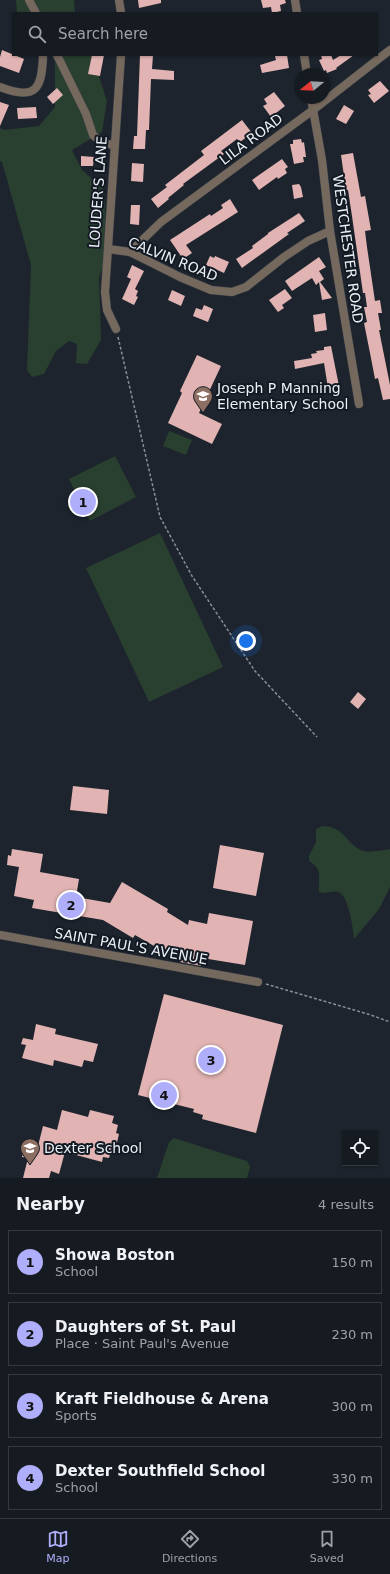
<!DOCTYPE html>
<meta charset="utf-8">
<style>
:root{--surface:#161b22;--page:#23282f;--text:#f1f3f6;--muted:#9ea1a5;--line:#353940;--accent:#afaefa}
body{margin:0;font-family:"DejaVu Sans",sans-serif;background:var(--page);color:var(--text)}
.controls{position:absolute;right:12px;bottom:12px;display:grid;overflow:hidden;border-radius:0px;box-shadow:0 1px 3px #0004}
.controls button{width:36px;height:36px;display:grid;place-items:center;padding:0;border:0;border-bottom:1px solid var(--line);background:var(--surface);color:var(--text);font:20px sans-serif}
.compass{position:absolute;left:294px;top:68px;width:36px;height:36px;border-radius:50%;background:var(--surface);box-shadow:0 1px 3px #0004;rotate:252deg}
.you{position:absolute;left:246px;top:641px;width:14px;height:14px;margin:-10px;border:3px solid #fff;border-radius:50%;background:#1a73e8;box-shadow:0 0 0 6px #1a73e833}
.badge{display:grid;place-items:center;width:26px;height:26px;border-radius:50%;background:var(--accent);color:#111;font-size:13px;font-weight:700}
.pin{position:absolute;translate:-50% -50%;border:2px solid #fff;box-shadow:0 1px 4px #0006}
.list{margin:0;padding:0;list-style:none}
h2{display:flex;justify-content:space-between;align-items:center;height:52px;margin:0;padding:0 16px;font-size:17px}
h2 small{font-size:13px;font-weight:400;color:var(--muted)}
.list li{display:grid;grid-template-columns:26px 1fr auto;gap:12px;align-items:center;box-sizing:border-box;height:64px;margin:0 8px 8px;padding:0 8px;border:1px solid var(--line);border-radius:0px}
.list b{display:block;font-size:15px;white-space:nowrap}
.list p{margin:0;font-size:13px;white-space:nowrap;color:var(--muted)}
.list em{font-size:13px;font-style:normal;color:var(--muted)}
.icon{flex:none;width:22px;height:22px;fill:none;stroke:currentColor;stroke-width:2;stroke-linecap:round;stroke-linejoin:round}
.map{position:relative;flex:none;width:390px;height:1178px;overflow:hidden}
.search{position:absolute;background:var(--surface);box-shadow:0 1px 3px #0004;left:12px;right:12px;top:12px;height:44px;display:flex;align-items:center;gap:10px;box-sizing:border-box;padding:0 14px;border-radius:0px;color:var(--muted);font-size:15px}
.sheet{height:340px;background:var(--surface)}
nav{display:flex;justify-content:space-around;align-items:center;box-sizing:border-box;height:56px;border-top:1px solid var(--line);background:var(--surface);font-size:11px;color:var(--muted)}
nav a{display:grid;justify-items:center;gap:2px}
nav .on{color:var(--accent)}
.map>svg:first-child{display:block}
.green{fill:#293f2f}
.building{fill:#e1b4b3}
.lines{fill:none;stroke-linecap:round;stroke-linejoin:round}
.street-casing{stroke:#3a4149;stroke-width:9}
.path{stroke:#898f96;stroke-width:1.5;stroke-dasharray:3 2;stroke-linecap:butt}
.street{stroke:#75685d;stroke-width:8}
.labels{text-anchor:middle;stroke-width:4;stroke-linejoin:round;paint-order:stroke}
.street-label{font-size:14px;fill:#ebf0f6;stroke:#141a23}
.poi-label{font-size:14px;fill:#ebf0f6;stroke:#141a23;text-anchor:start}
</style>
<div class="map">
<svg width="390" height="1178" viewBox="0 0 390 1178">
<rect width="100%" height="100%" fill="#1d242d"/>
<!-- green -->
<g class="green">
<path d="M16,0H74L75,13H17Z"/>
<path d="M52,55H92L107,101L102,132L72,150L82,170L104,189L107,253L99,278L101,340L87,364L76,363L77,344L69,341L56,351L44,374L32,377L27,370L31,265L2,162L0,161V128L4,130L39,126L55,107V62Z"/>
<path d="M169,431L192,440L186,455L163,446Z"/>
<path d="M115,456L136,497L90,521L69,479Z"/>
<path d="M160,533L223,667L149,702L86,568Z"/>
<path d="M322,826C346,826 346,846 364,851C368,853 385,850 390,849V887L379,909L354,939C353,929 349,895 338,892C331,890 326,895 319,892C318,884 321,873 317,868C315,865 312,863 309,861V856L316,842V829Z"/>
<path d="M174,1138L247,1161L250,1167L247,1178H157L169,1142Z"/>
</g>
<!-- building -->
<g class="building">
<path d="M138,0H161V3L139,8Z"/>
<path d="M261,0H285L286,3L280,5L281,11L272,13L271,7L263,8Z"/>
<path d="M2,50L24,59L19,73L0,66V57Z"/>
<path d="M92,55H104L100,76L88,74Z"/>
<path d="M140,55H153L152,69L174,71V80L151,79L149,130H146L145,149H133L134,136H137Z"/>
<path d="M281,55H287L289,68L262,73L260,65L276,60L275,56Z"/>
<path d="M321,55H331L333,60L341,55H354L336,68L337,69L327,73L326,70L324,71L319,60L322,59Z"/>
<path d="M380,81L389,91L374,103L368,95L371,94L368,90Z"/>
<path d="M57,88L63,95L53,104L47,97Z"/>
<path d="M274,92L285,106L271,117L263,106L267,104L264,99Z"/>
<path d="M0,102L9,105L0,126Z"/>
<path d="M344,105L354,111L346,124L336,119Z"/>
<path d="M36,107L37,118L18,119L17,108Z"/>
<path d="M242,120L252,133L240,142L237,139L221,151L224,154L183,184L184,185L168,198L169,199L158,208L151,199L167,187L165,185L204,155L201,151Z"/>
<path d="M301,139L302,143L304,142L306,157H303L304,162L294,164L290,144H293V140Z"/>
<path d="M353,153L361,197L365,196L371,230L365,231L367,247L375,301L380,300L382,313H378L381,330H379L390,385V399L383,400L378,378L375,379L370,353L364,323L367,322L364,307H367L365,293H363L352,216L348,190H346L341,155Z"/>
<path d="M81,156L94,157L93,166H81Z"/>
<path d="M282,159L288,167L285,169L287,173L278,179L277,177L259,190L252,180Z"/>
<path d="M132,163L144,164L143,182L131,181Z"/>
<path d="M299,184L301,187L303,197L294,199L292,185Z"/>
<path d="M230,199L238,212L186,245L192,253L183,259L170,240L210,214L211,216L223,208L221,205Z"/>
<path d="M131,205H140L139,225L130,224Z"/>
<path d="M299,213L305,221L287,233L289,234L242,268L236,259L253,248L252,246L268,234V233Z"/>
<path d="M210,256L214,258L215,256L229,262L224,273L206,265Z"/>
<path d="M319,257L326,267L319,271L324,279L320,282L332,298L322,300L319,282L316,285L312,278L292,291L285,281Z"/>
<path d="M132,265L144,271L135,289L138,291L136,296L138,297L134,305L122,299L131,279L127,277Z"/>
<path d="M285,289L292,298L282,305L284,308L278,312L269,300Z"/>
<path d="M172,290L185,296L181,306L168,300Z"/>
<path d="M204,305L213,309L208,322L193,316L196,308L202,310Z"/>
<path d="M325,313L327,330L315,332L313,315Z"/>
<path d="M331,346L339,386L328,388L324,363L295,369L294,361L312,358L311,354L317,353L316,351L324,350V347Z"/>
<path d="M197,355L221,366L199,413L222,424L212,444L168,423L182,393L180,391Z"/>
<path d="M358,692L366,699L358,709L350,702Z"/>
<path d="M73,786L109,790L107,814L70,810Z"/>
<path d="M220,845L264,853L256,896L213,888Z"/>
<path d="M12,849L43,854L40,872L79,879L76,897L110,903L122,882L168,909L167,912L188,925L189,920L207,924L209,913L253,921L245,965L202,958L201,966L180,962V961L135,935L133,938L103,920L32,908L34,900L14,896L19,867L7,865L8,855L11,856Z"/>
<path d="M164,994L283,1025L256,1133L202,1119L203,1115L193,1112L194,1109L138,1095Z"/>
<path d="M36,1024L56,1029L55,1034L98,1044L93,1062L84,1060L82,1067L54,1060L53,1066L22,1058L26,1045L21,1044L23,1038L33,1040Z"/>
<path d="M62,1110L88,1117L90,1110L114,1116L112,1123L118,1125L116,1133L119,1134L115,1151H111L109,1158L103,1157L102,1162L65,1152L59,1174L51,1171L49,1178H23L28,1158L22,1157L26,1143L38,1146L43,1126L57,1130Z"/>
</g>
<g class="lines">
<!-- street casing -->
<g class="street-casing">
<g id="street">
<path d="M29,0L36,13"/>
<path d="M119,0L121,13"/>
<path d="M295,0L297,13"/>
<path d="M57,55L86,114L93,135L102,143L114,145"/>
<path d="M304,55L307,74"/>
<path d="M0,87C36,101 42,89 43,55"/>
<path d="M311,98L322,160L330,231L359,404"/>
<path d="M108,249L130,252L180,277L211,290L232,292L246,287L284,257L308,241L330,231"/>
<path d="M130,252L161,222L313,110L390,50"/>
<path d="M116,329L107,310L105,292L121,55"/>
<path d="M0,935L258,982"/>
</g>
</g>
<!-- path -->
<g class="path">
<path d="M118,337L160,517L192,576L255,671L317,737"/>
<path d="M266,984L371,1015L390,1022"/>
</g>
<!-- street -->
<use href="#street" class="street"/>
</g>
<!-- icons -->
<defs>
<g id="school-pin" transform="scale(1)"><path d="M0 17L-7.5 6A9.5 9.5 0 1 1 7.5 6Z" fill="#8d6e63" stroke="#141a23"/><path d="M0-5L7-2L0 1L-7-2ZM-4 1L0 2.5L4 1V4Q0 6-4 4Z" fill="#fff"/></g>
</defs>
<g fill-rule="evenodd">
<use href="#school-pin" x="203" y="396"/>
<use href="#school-pin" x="30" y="1148"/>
</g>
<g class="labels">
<!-- street labels -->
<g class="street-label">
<text transform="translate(251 139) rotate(-37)" y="5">LILA ROAD</text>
<text transform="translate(98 192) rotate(-86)" y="5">LOUDER'S LANE</text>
<text transform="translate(348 249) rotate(82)" y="5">WESTCHESTER ROAD</text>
<text transform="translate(173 259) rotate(22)" y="5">CALVIN ROAD</text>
<text transform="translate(131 946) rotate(10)" y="5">SAINT PAUL'S AVENUE</text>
</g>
<!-- poi labels -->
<g class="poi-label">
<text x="217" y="393">Joseph P Manning<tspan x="217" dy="16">Elementary School</tspan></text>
<text x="44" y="1153">Dexter School</text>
</g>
</g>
</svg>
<div class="controls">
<button><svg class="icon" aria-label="locate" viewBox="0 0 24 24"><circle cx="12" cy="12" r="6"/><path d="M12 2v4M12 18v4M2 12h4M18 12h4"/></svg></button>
</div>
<svg class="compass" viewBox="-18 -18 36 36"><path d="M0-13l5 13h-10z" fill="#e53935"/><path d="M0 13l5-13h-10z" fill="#9ea1a5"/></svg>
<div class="you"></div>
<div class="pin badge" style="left:83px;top:502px">1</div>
<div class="pin badge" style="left:71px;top:905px">2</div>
<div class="pin badge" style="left:211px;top:1060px">3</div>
<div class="pin badge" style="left:164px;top:1095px">4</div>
<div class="search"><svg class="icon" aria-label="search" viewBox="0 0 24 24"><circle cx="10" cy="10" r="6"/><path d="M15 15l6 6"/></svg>Search here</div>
</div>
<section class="sheet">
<h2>Nearby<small>4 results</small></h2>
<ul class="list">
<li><span class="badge">1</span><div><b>Showa Boston</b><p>School</p></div><em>150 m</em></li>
<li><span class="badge">2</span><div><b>Daughters of St. Paul</b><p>Place · Saint Paul's Avenue</p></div><em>230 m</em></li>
<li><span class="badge">3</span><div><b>Kraft Fieldhouse &amp; Arena</b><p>Sports</p></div><em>300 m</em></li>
<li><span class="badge">4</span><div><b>Dexter Southfield School</b><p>School</p></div><em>330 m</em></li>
</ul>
</section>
<nav>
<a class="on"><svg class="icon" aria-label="map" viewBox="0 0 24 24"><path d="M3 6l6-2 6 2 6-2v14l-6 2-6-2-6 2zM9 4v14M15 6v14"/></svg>Map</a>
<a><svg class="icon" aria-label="directions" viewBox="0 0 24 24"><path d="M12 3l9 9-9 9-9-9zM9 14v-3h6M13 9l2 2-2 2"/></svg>Directions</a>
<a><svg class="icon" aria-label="saved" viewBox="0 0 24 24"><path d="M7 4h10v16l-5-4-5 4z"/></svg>Saved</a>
</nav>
